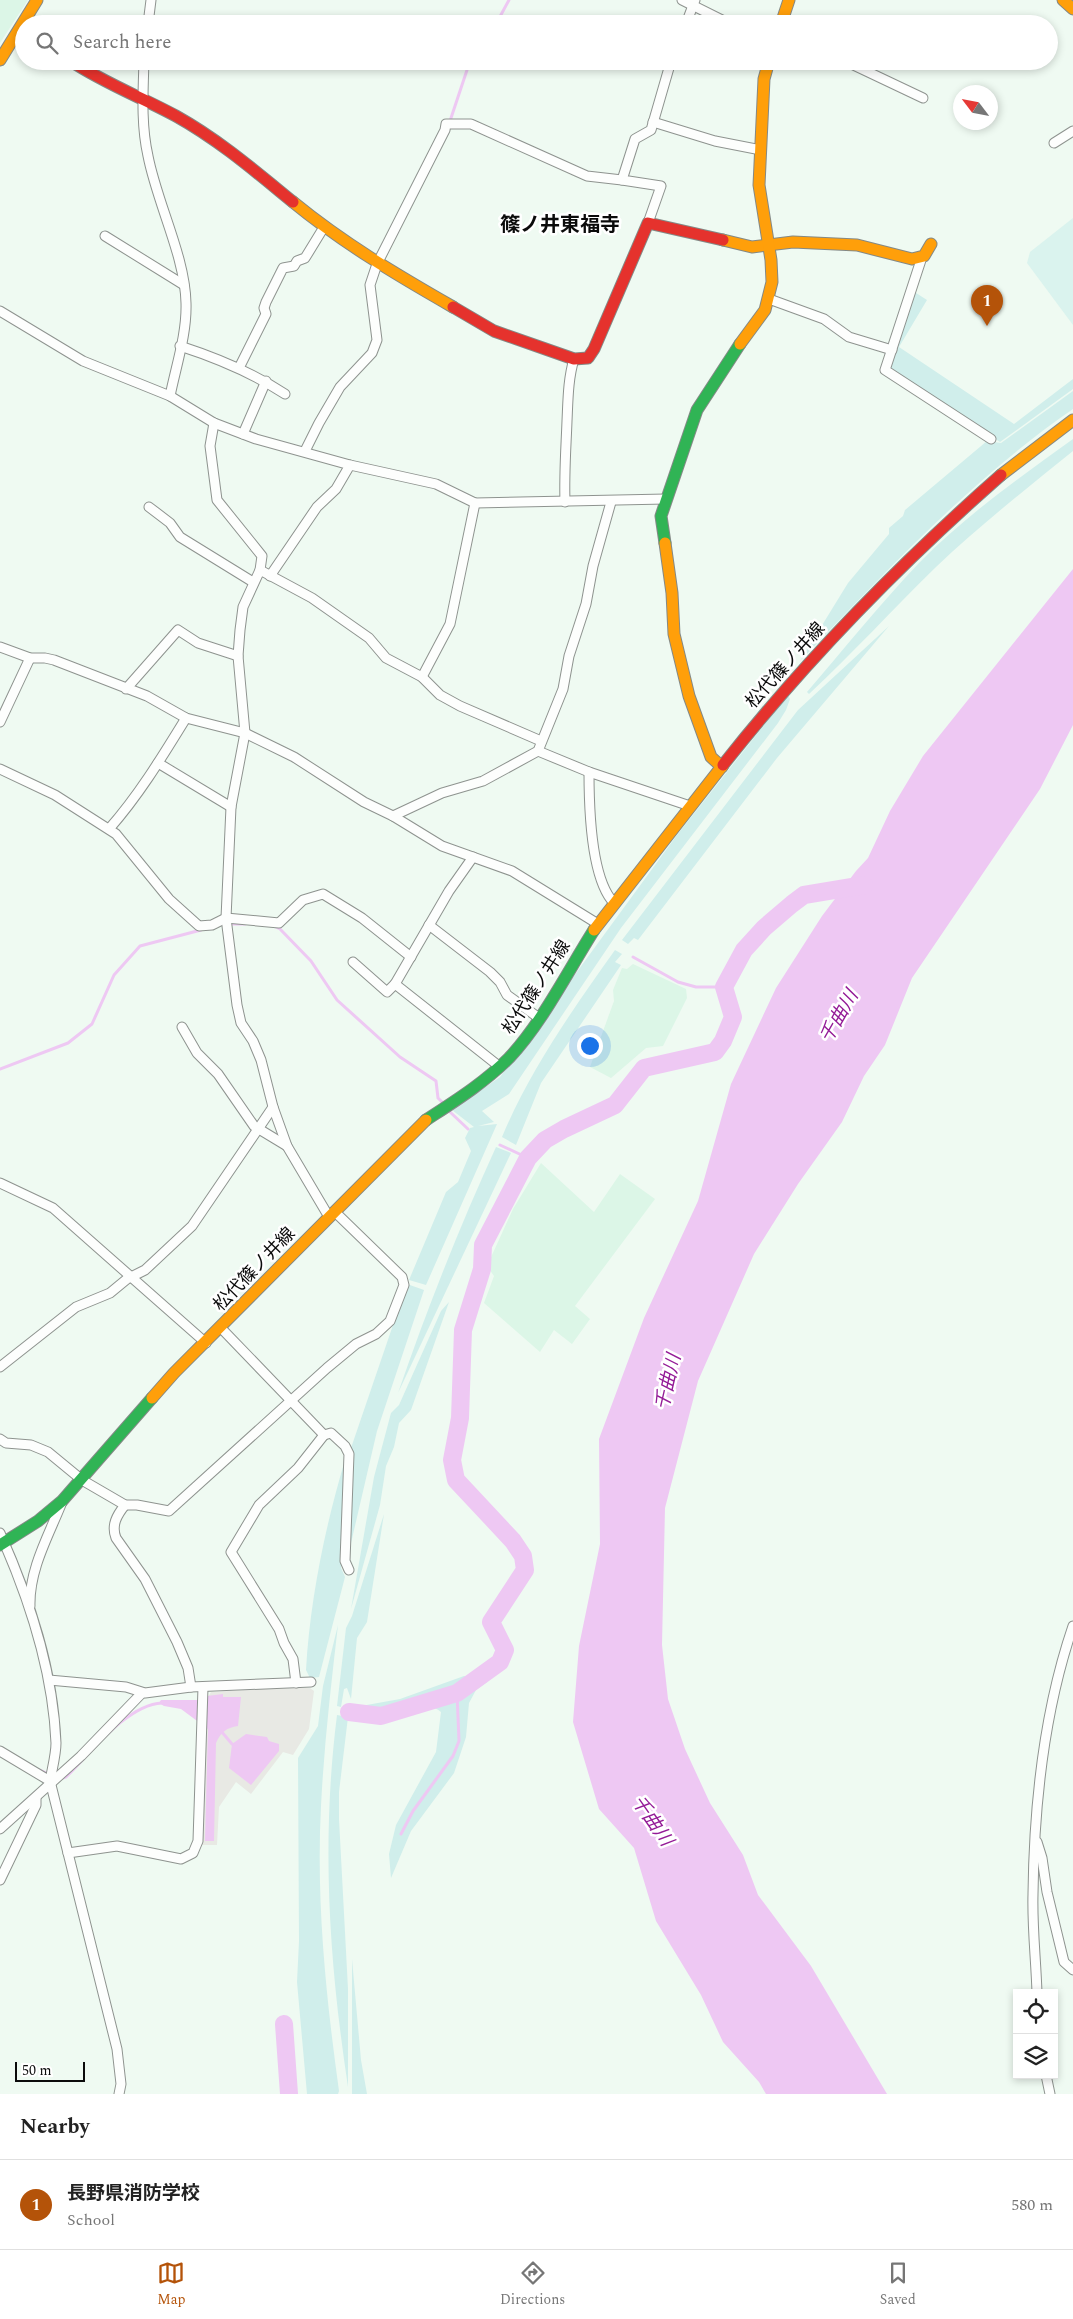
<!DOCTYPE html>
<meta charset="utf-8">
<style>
:root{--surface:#fff;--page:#f6f6f6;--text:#222;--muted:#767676;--line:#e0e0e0;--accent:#b45309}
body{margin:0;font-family:Spectral,"Noto Sans JP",serif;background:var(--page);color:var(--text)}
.controls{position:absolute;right:15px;bottom:15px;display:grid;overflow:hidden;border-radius:0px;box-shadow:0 2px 8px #0003}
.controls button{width:45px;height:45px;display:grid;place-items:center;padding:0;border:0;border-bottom:1px solid var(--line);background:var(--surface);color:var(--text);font:25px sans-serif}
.compass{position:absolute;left:953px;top:85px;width:45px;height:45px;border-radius:50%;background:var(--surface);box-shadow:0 2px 8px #0003;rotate:302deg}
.scale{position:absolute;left:15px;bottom:12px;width:70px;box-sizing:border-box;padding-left:5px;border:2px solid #0b0b0b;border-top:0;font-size:14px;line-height:18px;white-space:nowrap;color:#0b0b0b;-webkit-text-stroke:4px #fff;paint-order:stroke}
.you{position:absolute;left:589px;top:1045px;width:18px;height:18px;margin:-12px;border:4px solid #fff;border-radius:50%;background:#1a73e8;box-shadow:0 0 0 8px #1a73e833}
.badge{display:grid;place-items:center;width:32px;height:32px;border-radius:50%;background:var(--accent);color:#fff;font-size:16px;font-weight:700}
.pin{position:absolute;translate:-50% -41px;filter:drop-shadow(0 1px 2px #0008)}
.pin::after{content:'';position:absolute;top:26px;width:18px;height:15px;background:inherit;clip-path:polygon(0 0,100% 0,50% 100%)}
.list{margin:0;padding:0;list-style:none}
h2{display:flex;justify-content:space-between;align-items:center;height:65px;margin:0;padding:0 20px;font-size:21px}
h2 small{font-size:16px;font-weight:400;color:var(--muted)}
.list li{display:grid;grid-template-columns:32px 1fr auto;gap:15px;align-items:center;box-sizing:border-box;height:90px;padding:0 20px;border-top:1px solid var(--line)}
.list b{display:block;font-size:19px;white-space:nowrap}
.list p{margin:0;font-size:16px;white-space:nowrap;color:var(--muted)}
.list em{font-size:16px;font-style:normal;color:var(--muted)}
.icon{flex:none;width:28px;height:28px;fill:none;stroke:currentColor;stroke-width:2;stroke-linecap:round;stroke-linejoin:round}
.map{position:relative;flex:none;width:1073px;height:2094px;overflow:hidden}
.search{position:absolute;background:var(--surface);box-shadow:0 2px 8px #0003;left:15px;right:15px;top:15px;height:55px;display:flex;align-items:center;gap:12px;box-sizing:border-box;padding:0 18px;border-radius:28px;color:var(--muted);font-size:19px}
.sheet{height:155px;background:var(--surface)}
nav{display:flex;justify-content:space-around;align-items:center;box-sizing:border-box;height:70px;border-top:1px solid var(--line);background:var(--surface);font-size:14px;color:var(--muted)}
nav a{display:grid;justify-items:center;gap:2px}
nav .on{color:var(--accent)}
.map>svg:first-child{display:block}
.industrial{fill:#e8e9e4}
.farmland{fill:#dcf6e7}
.green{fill:#d0eeeb}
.pitch{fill:#daf3ee}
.water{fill:#eec8f3}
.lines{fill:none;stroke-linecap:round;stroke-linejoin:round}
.stream{stroke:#eec8f3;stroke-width:3}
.river{stroke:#eec8f3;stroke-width:18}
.street-casing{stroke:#8e938f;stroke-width:11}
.fast-casing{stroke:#848986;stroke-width:13}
.slow-casing{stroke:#848986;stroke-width:13}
.jam-casing{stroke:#848986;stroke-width:13}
.street{stroke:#fdfefd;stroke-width:9}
.fast{stroke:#30b455;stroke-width:11}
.slow{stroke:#ff9f0a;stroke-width:11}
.jam{stroke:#e5322d;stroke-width:11}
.labels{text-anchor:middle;stroke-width:5;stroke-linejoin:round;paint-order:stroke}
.street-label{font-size:18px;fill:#0b0b0b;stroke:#fff}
.water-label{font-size:19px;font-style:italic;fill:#941b97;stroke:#fff}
.quarter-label{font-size:20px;font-weight:bold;fill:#0b0b0b;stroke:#fff}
</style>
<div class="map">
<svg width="1073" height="2094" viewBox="0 0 1073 2094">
<rect width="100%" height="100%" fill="#effaf2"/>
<!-- industrial -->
<path class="industrial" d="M275,1688H310L314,1691L309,1729L293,1755L283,1752L251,1794L236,1782L219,1807L217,1845H201L207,1699L211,1692Z"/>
<!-- farmland -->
<g class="farmland">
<path d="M0,0H28L0,43Z"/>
<path d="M633,964L686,989L687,998L663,1046L646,1048L611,1078L590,1067L614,1001L613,990L622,968L627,969Z"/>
<path d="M541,1163L594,1212L620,1174L655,1199L575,1306L590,1319L572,1344L554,1330L540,1352L484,1303L494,1276L487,1266L513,1209Z"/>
</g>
<!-- green -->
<g class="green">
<path d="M913,291L927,300L899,347L1014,424L1073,379V389L1000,442L889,368Z"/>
<path d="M1073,391V409C970,480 886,572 800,661L848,583L889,534V528L903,516L905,510L987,441L1001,443Z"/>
<path d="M1073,439V451C1026,489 979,526 936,567C893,609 853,653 809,694L807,692C844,649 880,604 919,563C965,516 1020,477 1073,439Z"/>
<path d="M889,626L777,758L638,940L634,938L628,944L622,940L798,710Z"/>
<path d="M788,695L790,699L786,710L778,723L621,928L509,1094L482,1111L494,1122L478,1126L497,1124L426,1285L409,1280L446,1192L458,1182L471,1151L465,1138L470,1128L474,1127L452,1110L500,1077L677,835Z"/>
<path d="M615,950L622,954L615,962L621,965L541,1083L516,1145L502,1137C530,1070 573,1009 615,950Z"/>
<path d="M496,1147L511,1153L398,1393C427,1309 459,1228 496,1147Z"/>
<path d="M407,1284L424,1290L377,1431L348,1556L351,1448Z"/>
<path d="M449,1302L411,1410L399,1423L394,1447L386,1466L380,1505L351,1609L374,1477L391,1413L399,1405L441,1311Z"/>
<path d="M345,1460L341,1568L345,1577L319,1677L310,1678L306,1670C310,1600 325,1527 345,1460Z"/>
<path d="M384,1514L367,1622L357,1638L351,1699L347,1688L344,1689L341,1707L337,1706L346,1628L352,1616Z"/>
<path d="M338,1625C331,1685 324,1746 321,1806C316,1901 326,1997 339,2091L338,2094H307L297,1982L299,1941L298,1758L318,1726L323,1686Z"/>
<path d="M464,1676L487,1682L476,1690L469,1703L466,1737L454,1773L411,1831L391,1878L389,1854L396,1825L436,1752L441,1712C427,1698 401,1717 385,1719C373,1721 360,1717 349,1715L350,1708L400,1699Z"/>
<path d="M337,1715L348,1717L339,1792V1819L348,1989V2087C329,1961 321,1842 337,1715Z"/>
<path d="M352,1959L361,2060L367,2094H352Z"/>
</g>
<!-- pitch -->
<path class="pitch" d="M1073,218V325L1027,263L1030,252Z"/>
<!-- water -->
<g class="water">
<path d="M1073,569V725L1040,789L912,978L885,1045L864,1076L842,1122L798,1184L754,1254L698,1381L665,1508L662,1645L668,1699L685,1749L710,1803L743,1855L758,1895L811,1966L887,2094H766L759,2082L723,2042L701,1995L656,1921L634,1848L599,1809L573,1722L579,1646L600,1544L599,1439L644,1318L698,1201L731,1084L776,988L822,916L856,871L868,858L890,811L923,756Z"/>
<path d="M223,1694V1697H241L238,1726C226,1728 221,1732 216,1743L214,1841H205L208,1729L181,1709L164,1706L159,1703L161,1700H198L207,1696Z"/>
<path d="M246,1734L267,1737L269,1741L279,1744V1751L251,1785L229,1768L232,1744Z"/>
</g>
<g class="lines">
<!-- stream -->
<g class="stream">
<path d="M496,24L509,0"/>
<path d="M450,121L470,61"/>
<path d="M233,924H245"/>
<path d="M274,926L280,929L311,961L337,1000L400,1057L436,1081L438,1098L442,1102"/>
<path d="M633,957L678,982L696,987H724"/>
<path d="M0,1069L68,1043L92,1024L114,975L140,946L201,930"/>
<path d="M450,1112L468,1129"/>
<path d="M500,1145L528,1158"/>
<path d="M221,1731L232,1744"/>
<path d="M39,1770L46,1773"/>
<path d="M59,1779L66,1777C91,1753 126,1705 162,1703"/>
<path d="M401,1834L413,1811L453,1756L459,1741L457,1693"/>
</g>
<!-- river -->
<g class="river">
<path d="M349,1712L381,1716L457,1693L500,1662L505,1650L491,1622L525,1570L523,1556L513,1541L456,1480L452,1460L460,1418L463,1330L482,1269L483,1245L528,1158L545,1140L564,1129L615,1105L644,1068L715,1052L723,1041L733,1017L724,987L744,950L764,928L792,904L804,895L864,885"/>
<path d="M284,2024L289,2094"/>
</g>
<!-- street casing -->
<g class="street-casing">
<g id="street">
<path d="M682,0L730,24"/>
<path d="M148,24L151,0"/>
<path d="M686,24L695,0"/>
<path d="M144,61C143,93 141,125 148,156C157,203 185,256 186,303C187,334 176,366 170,396"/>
<path d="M845,61L923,98"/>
<path d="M653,122L715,141L761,150"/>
<path d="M1054,143L1073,131"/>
<path d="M648,223L661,186L622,180L635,139L651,130L671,61"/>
<path d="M105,236L184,285"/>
<path d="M922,257L885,370L991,439"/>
<path d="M769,299L824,319L849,337L892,350"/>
<path d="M0,311L83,361L170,396L214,423L256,439L350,465L436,484L475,503L666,499"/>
<path d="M180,346C217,358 253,373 285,394"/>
<path d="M239,368L266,314L264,308L266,302L283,268L294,266L297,261L305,258L324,227"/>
<path d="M214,423L210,446L217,500L262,556L260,570L243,607L240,630L238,656L245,733L231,807L226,918L237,1005L241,1023L253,1041L261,1060L273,1107L287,1146L329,1217"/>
<path d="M243,434L266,381"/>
<path d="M305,451L319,423L340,387L372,353L377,340L370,285L377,264L445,130L446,124H471L587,176L622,180"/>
<path d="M565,502C564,474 566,448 567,421C568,400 568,379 574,359"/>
<path d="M149,507L170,523L180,537L253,582"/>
<path d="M260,570L312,598L369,638L386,658L422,677L440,695L460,706L541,741"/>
<path d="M270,576L317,507L336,489L350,465"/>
<path d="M0,647L30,658H45L54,660L147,696L186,718L245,733L294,757L364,802L393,816L442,846L512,871L598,924"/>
<path d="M422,677L450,624L475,503"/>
<path d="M126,689L178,630L198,643L238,656"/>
<path d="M0,722L30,658"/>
<path d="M538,751L589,772L690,806"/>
<path d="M158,763L231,807"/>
<path d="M0,769L55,795L116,834L169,899L199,926L212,925L226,918L279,923L303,900L323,894L362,918L411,957"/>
<path d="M589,772C589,805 590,878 614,903"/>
<path d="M393,816L442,793L483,781L538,751L563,689L569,656L586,604L593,566L611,502"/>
<path d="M109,829C139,795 162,757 186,718"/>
<path d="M473,857L449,891L395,984L500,1067"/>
<path d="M429,925L490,972L500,982L507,995L539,1018"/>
<path d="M353,962L387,992L395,984"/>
<path d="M182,1027L197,1053L218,1074L254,1126L287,1146"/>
<path d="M0,1183L53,1208L206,1343"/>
<path d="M221,1328L324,1435L331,1433L345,1446L349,1454L345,1561L349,1570"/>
<path d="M0,1367L76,1307L110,1293L127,1279L145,1270L192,1226L273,1107"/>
<path d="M0,1439L6,1443L31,1445L48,1452L82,1480L125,1505H137L169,1511L327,1368L356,1344L376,1334L390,1321L404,1285L402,1277L335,1212"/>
<path d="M125,1505C117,1515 111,1525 116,1538L145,1579L177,1642L188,1668L191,1687"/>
<path d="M0,1533C30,1600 53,1670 56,1743C56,1755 52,1769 50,1781L117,2049L121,2084L119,2094"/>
<path d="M30,1606C29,1569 49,1535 62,1502"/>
<path d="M49,1680L126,1687L145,1693L191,1687L311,1682"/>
<path d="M296,1683L293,1659L284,1643L279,1629L231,1552L259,1505L298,1468L324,1435"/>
<path d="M0,1751L50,1781"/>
<path d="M0,1829L81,1756L142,1693"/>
<path d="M1037,1842L1042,1858L1047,1892L1064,1962L1073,1970"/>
<path d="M68,1853L117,1846L181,1859L193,1853L198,1841L203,1687"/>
<path d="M0,1880L36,1805V1798"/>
<path d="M1037,1993C1036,1960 1032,1926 1033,1894C1034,1804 1044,1711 1073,1626"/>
<path d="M1046,2075L1050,2094"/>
</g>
</g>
<!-- fast casing -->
<g class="fast-casing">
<g id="fast">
<path d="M665,543L661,516L697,410L740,344"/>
<path d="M426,1120C455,1101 484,1083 509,1058C542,1023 568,971 594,930"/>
<path d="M0,1545L38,1521L62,1501L152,1398"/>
</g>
</g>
<!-- slow casing -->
<g class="slow-casing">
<g id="slow">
<path d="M1063,0L1073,9"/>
<path d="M781,24L789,0"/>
<path d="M0,60L37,0"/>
<path d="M293,202C343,243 397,275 453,307"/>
<path d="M723,240L752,247L793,242L857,245L912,259L924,256L931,244"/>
<path d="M740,344L765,310L772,282L771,260L759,185L764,79L769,61"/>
<path d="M1001,475L1073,420"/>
<path d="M665,543L672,593L674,634L689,696L711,757L722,767"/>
<path d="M594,930L723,765"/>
<path d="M152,1398L174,1373L426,1120"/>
</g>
</g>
<!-- jam casing -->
<g class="jam-casing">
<g id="jam">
<path d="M71,61C104,83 141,97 176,116C219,140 255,171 293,202"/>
<path d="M453,307L494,331L574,359L588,358L594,349L648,223L723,240"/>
<path d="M723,765C806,660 901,563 1001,475"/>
</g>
</g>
<!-- street -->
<use href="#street" class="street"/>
<!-- fast -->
<use href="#fast" class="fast"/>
<!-- slow -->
<use href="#slow" class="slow"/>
<!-- jam -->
<use href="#jam" class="jam"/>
</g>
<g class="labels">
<!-- street labels -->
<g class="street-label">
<text transform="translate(785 665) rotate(-48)" y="6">松代篠ノ井線</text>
<text transform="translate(536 987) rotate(-57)" y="6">松代篠ノ井線</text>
<text transform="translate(254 1269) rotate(-46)" y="6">松代篠ノ井線</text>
</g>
<!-- water labels -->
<g class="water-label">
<text transform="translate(838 1016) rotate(-60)" y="7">千曲川</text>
<text transform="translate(667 1382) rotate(-77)" y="7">千曲川</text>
<text transform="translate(653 1820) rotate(55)" y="7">千曲川</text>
</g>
<!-- quarter labels -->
<g class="quarter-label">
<text x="560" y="231">篠ノ井東福寺</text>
</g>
</g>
</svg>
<div class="controls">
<button><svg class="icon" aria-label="locate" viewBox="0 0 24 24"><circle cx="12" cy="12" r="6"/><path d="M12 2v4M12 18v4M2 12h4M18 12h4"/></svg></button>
<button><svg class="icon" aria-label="layers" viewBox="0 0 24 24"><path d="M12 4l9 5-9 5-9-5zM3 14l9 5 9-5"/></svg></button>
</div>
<svg class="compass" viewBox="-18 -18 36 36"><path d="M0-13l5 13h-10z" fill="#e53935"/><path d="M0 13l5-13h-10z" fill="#767676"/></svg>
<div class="scale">50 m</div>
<div class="you"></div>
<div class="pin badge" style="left:987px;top:326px">1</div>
<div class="search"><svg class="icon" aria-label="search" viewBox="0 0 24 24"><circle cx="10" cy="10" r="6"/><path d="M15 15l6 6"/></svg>Search here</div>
</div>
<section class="sheet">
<h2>Nearby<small></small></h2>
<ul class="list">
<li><span class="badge">1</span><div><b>長野県消防学校</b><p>School</p></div><em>580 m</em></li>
</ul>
</section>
<nav>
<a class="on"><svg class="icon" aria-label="map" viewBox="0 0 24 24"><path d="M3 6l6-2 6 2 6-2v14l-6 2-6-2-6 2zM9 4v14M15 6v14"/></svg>Map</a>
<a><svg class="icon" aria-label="directions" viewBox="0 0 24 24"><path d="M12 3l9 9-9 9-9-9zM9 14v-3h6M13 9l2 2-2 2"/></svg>Directions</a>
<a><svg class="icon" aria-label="saved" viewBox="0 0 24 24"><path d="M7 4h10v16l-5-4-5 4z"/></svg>Saved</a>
</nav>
